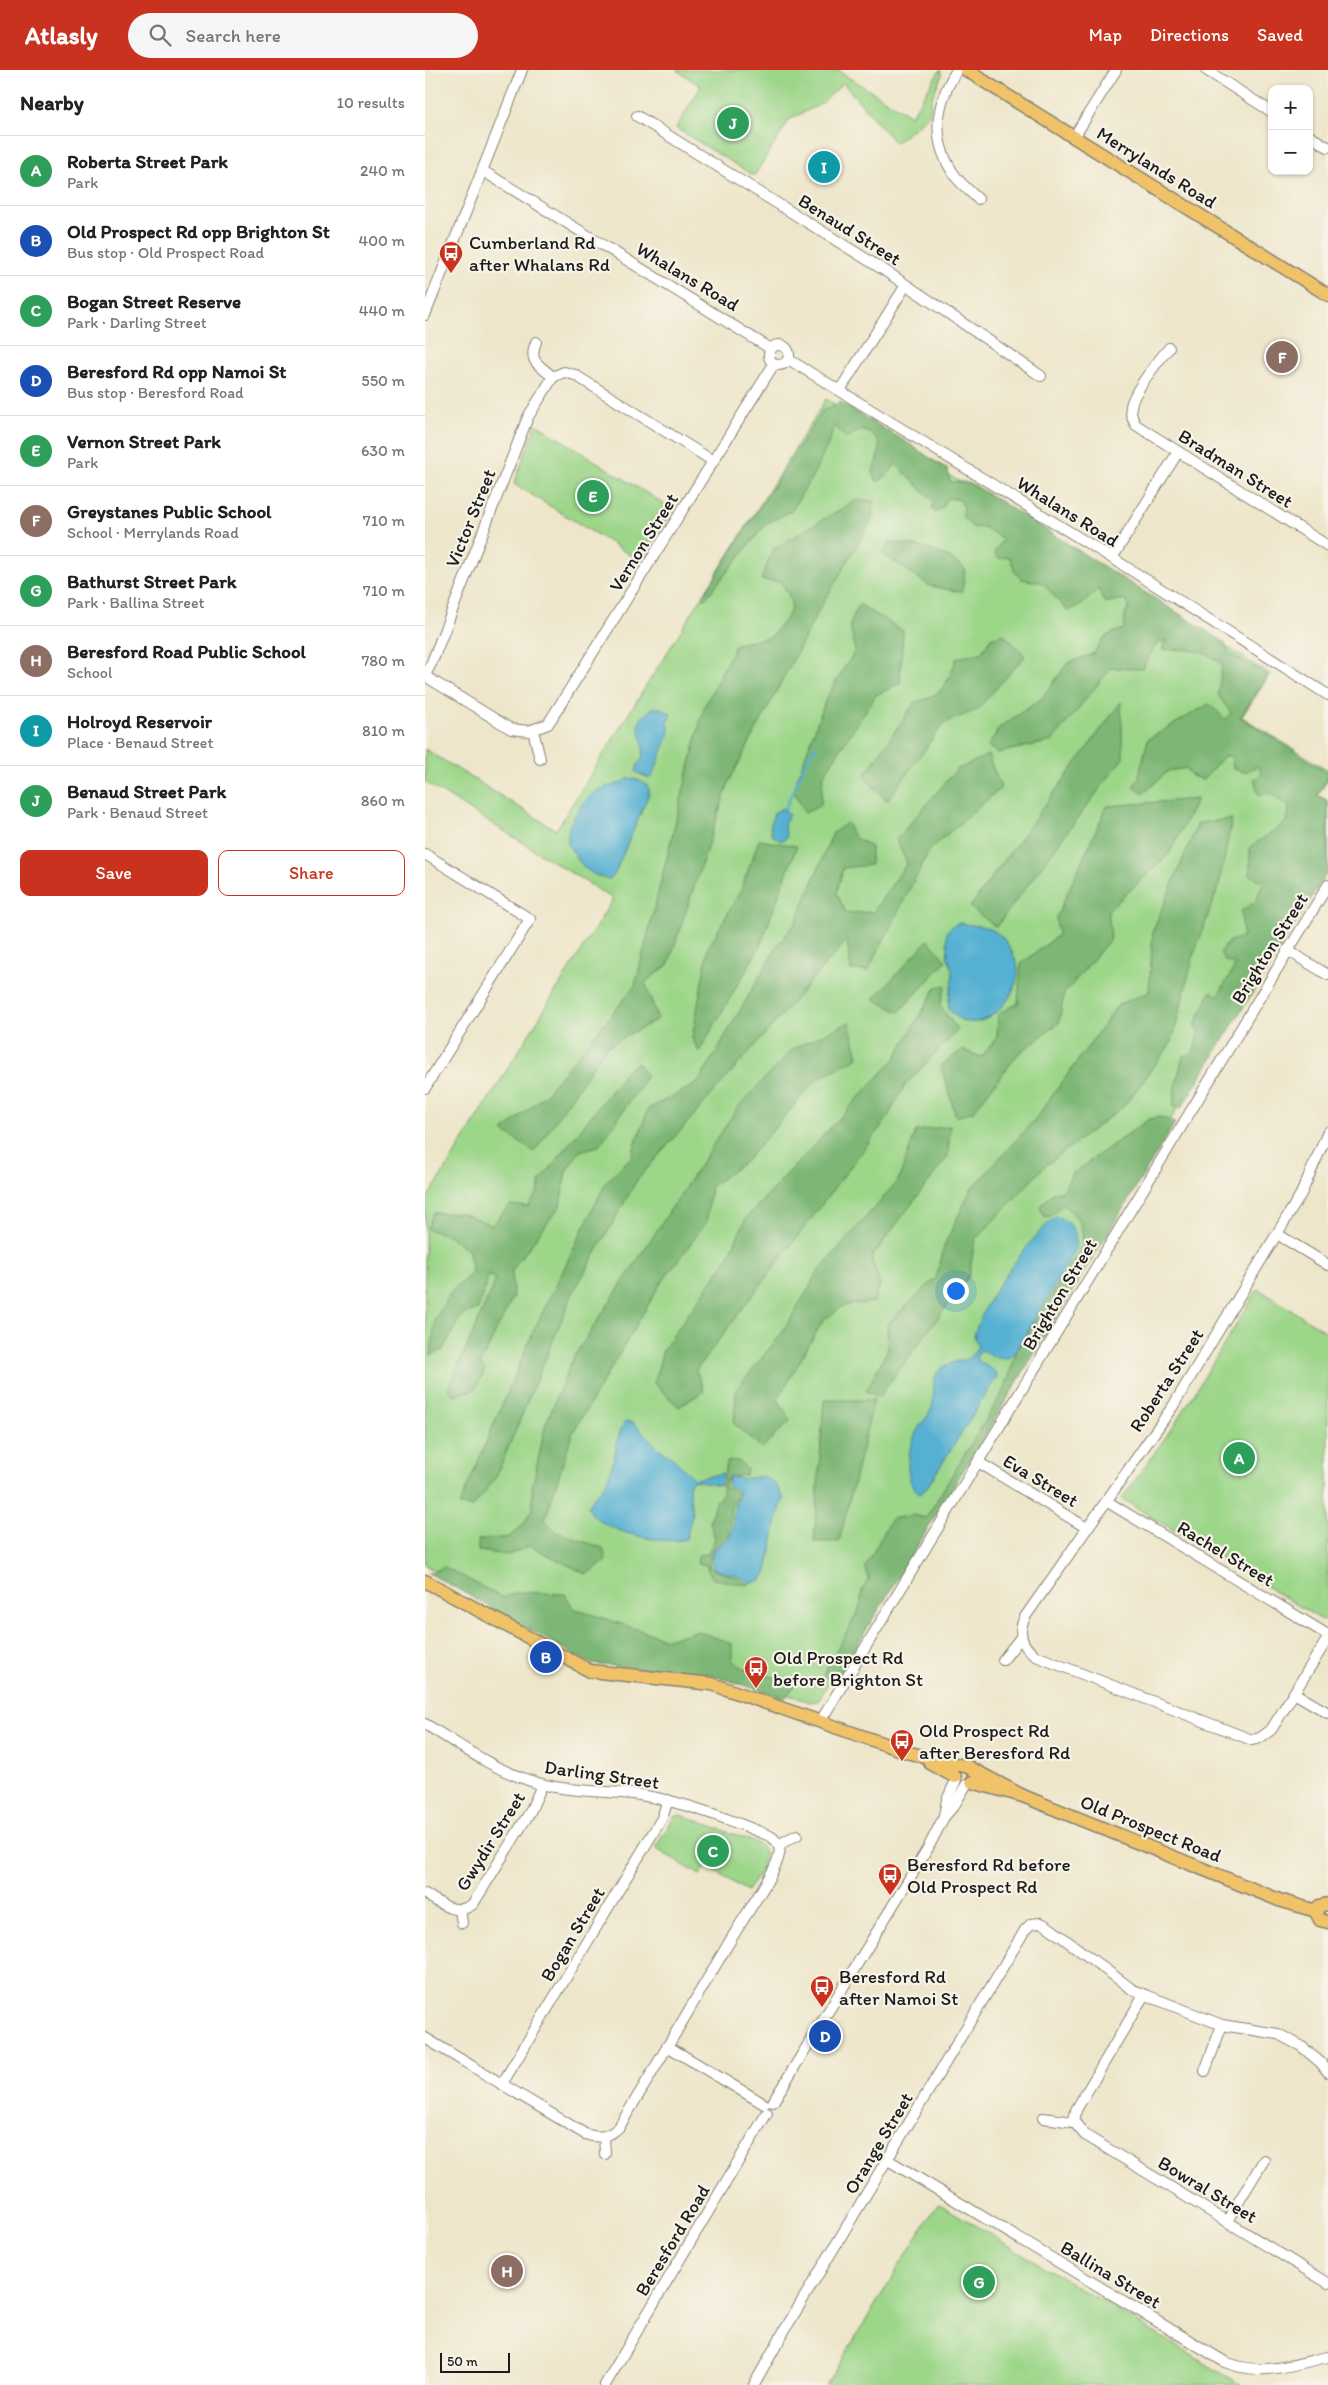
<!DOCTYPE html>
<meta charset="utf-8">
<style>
:root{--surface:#fff;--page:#f6f6f6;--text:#222;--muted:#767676;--line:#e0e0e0;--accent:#c8321e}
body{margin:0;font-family:Itim,sans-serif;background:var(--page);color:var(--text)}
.controls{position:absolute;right:15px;top:15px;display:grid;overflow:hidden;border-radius:10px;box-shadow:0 1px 4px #0004}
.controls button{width:45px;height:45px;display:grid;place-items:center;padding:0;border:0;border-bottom:1px solid var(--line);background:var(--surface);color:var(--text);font:25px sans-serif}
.scale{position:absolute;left:15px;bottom:12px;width:70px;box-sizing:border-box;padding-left:5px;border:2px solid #1c1c1c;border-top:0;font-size:14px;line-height:18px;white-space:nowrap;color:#1c1c1c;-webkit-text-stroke:4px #f7f3e8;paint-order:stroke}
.you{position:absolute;left:530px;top:1220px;width:18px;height:18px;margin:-12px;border:4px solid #fff;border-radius:50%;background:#1a73e8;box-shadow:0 0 0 8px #1a73e833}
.badge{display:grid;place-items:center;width:32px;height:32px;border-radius:50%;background:var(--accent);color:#fff;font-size:16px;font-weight:700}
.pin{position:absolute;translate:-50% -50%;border:2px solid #fff;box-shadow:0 1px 5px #0006}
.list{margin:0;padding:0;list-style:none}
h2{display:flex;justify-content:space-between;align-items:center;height:65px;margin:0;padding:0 20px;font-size:21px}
h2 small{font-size:16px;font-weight:400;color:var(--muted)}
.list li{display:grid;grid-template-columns:32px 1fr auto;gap:15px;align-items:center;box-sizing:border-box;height:70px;padding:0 20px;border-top:1px solid var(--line)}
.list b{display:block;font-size:19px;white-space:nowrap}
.list p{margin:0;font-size:16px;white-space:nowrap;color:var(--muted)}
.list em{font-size:16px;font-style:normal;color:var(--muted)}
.actions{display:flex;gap:10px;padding:15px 20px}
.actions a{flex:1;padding:11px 0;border:1px solid var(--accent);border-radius:10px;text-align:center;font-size:18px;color:var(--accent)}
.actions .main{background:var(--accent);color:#fff}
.icon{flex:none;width:28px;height:28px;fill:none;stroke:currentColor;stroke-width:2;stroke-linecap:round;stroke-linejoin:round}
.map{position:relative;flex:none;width:903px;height:2315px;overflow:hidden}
header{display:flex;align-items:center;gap:30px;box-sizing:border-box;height:70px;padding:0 25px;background:var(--accent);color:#fff}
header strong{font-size:24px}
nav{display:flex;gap:28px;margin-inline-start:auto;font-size:18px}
.search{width:350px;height:45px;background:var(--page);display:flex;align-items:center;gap:12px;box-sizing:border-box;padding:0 18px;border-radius:28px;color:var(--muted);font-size:19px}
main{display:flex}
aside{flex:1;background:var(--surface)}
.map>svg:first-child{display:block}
.green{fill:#9cd689;stroke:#5c7952}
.forest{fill:#7db775;stroke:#4c6a48}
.water{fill:#54b0d2;stroke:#386677}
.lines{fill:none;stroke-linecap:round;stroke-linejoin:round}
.stream{stroke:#54b0d2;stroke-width:2.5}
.minor-casing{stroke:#858173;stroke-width:12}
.major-casing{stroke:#858173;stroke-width:15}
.minor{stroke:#fff;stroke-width:10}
.major{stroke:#f1c369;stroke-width:12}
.labels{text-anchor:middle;stroke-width:4.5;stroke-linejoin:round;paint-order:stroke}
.street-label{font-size:19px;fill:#1c1c1c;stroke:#f7f3e8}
.poi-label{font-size:19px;fill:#1c1c1c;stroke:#f7f3e8;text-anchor:start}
</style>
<header>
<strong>Atlasly</strong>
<div class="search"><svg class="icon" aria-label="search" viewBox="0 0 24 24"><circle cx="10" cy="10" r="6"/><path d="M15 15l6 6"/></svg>Search here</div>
<nav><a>Map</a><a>Directions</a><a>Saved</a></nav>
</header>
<main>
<aside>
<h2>Nearby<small>10 results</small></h2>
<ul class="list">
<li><span class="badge" style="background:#2e9e5b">A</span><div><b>Roberta Street Park</b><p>Park</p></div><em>240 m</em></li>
<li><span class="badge" style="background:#1a4fb4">B</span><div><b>Old Prospect Rd opp Brighton St</b><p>Bus stop · Old Prospect Road</p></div><em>400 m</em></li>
<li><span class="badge" style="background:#2e9e5b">C</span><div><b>Bogan Street Reserve</b><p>Park · Darling Street</p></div><em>440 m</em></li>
<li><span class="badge" style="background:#1a4fb4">D</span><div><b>Beresford Rd opp Namoi St</b><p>Bus stop · Beresford Road</p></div><em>550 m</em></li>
<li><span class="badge" style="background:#2e9e5b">E</span><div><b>Vernon Street Park</b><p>Park</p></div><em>630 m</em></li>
<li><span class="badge" style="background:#8d6e63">F</span><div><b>Greystanes Public School</b><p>School · Merrylands Road</p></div><em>710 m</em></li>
<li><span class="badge" style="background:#2e9e5b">G</span><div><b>Bathurst Street Park</b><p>Park · Ballina Street</p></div><em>710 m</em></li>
<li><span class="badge" style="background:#8d6e63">H</span><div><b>Beresford Road Public School</b><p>School</p></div><em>780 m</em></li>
<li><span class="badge" style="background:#0f9aa8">I</span><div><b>Holroyd Reservoir</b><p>Place · Benaud Street</p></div><em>810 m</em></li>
<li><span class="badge" style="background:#2e9e5b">J</span><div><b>Benaud Street Park</b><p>Park · Benaud Street</p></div><em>860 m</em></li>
</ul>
<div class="actions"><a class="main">Save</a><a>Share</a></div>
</aside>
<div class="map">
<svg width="903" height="2315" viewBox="0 0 903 2315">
<rect width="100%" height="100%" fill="#f7f3e8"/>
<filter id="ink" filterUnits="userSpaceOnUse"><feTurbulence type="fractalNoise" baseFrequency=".02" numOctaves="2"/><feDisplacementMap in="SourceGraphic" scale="10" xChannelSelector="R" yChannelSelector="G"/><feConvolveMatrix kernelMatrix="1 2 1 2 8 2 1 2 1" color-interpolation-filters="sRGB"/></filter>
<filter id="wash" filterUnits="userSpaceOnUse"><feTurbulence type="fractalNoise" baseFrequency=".0096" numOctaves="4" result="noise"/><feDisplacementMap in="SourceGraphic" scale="20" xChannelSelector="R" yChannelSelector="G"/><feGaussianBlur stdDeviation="1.12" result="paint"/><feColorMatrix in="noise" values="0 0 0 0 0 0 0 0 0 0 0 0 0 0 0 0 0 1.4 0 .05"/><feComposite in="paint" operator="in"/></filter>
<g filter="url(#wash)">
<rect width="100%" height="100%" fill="#eee6ca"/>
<!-- green -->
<g class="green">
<path d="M251,0H415V2L486,46L515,0L517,5L507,27L504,46L470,73L418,13L396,34L365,49L329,106L251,58L276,16Z"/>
<path d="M401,329L845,604L817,647L903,700V709L893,725L903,731V790L393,1631L385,1632L266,1593L175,1591L0,1495V1132L188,829L0,712V679L131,760Z"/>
<path d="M111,354L247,439L215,491L89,414Z"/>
<path d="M833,1219L903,1263V1549L897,1550L697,1429L754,1348Z"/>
<path d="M256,1745L331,1772C350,1787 332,1804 322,1821L281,1796L275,1805L230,1778L249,1747Z"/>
<path d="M513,2133L816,2315H401Z"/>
</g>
<!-- forest -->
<g class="forest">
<path d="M415,332L486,375L523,400L525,412H539L549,415L799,572L804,583L843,605L815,647L903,703V709L892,725L903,732V801L756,1038L748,1037L750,1018L758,986L765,985L769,981L774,961L769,957L786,921L793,926L811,894L801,892L795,883L804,871L818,867L816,841L831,831L838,812L825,805V777L862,752L864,737L845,723L834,726L829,709L837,704L833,696L820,702L808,699L807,686H799L778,710L767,706L761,698L743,701L719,723L708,716L713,710L723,669L784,634L800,649L806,643L793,625L797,594C776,578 762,579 737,580L741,570L731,575L717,599L686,598L627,671L572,683L563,676L575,657L616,629L643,593L670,583C675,568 684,563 699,559L700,544L705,535L699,529L680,533L673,519L658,534L642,541L618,513L596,509L590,502L585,488L581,487L574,489L569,483L578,469L559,457L549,458L537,447L539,438L535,430L522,428L517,438L510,443L507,439L509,432L471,394L460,407L452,412L447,404C454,382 463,368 436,360L421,368L409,356L405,370L388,405L366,441L342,453L280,529H276L397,341Z"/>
<path d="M431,430L448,431V448L394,540L304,712L243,895L220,912L233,949L181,977L109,1082L78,1061L120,1025L210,916L279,637L311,574L346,567C365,542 375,541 356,512L336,510L348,479Z"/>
<path d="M464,472C493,475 518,480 540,499L537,522L505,516L458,484Z"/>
<path d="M434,534L478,561L475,613L451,625L398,706L396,735L380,743L368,720L402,626L430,581L425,554Z"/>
<path d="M579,564L600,586L552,640L519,653L462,731L439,706L490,632C519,626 522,613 532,588L556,583L566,568Z"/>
<path d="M696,632L698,688L571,857L545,837Z"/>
<path d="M563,685L576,718L505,779L443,901L426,900L422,870L212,1110L147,1225L71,1407L48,1437L34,1436L109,1260L181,1112L206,1087L223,1039L273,1013L353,875L371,852L408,763L422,753L429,767L446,777V795L418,798L412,823L421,843L448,842L482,793L471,770L531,700Z"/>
<path d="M772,729L744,784L683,841L686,868L639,924L634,953L593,984L549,1041L531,1047L516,996L537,980L557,987L572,967L573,944L593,933L596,894L633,865L631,848L682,736Z"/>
<path d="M807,749L794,815L768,887L747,972L699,1036L620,1096L550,1170L544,1206L454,1327L441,1321L463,1279L462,1254L511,1208L520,1174L545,1121L611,1048L693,935L724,922L728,860L773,753Z"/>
<path d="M334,770L372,776L335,876L274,982L267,968L283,878L316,820Z"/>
<path d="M503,870L521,891L474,942L449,929Z"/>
<path d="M521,915L515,936L533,960L480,1015L461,1050L271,1300L279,1321L254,1337L229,1314L238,1280L304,1186L321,1148L470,989L511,917Z"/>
<path d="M424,952L433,987L391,1010L321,1091L286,1116L281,1153L236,1213L147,1364L120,1450L131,1462L178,1478L181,1491L161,1504L105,1476L83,1485L53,1481V1470L84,1467L98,1455L107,1439V1418L121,1353L148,1288L313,1037L369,978Z"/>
<path d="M212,993L222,1006L174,1076L155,1081L141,1101L135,1136L87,1200L88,1227L55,1294L60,1300L50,1320L28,1325L24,1317L71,1210L64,1204L54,1238L35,1247L18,1280L6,1285L10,1249L27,1221L47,1203L44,1181L25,1166L2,1159L8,1143H36L67,1155L85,1135L103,1137L113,1122L116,1110L203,999Z"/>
<path d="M736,1047L750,1053L410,1611L398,1606L435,1537L437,1520L444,1509L440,1497L466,1449L488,1445L501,1448L580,1318L592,1280L658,1175C658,1154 655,1147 637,1135L626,1146L619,1147L615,1137L627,1123L638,1121L647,1104L724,1049Z"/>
<path d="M525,1056L523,1086L446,1188L455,1214L449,1232L418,1236L398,1251L353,1329L365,1351L337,1378L309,1354L311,1320L357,1263L395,1199L473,1111L491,1061Z"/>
<path d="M399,1330H449L414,1472H389Z"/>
<path d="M305,1391H314L322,1399L321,1405L303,1407L299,1417L313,1423L306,1438L304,1465C291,1474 284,1480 284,1497C297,1506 312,1503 323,1515L288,1509L282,1499L283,1496L272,1492L274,1485L282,1484L290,1469L285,1453L290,1431L294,1429L297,1423L301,1393Z"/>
<path d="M20,1497L78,1528L92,1522L140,1524L148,1538L242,1569L273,1561L307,1574V1590L319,1599L372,1613L360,1628L283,1604L166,1594L4,1503Z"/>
</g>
<!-- water -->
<g class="water">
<path d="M228,638H236L246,644L243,653L245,662L227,707L223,708L211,702C211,695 218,690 218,684C220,660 202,656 228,638Z"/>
<path d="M204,708C213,710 226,712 224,724L189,805L185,809C170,808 159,799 151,787C149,783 144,778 143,773C139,756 158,730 172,721C182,715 194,716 204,708Z"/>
<path d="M357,738L364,744L359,755L362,767L356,771L347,765L345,758L349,743Z"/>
<path d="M537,853C547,856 558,855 567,860C576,864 583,873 587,882C589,887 593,894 593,900C594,930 550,975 524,939C522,915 534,911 522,886C526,877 512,856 537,853Z"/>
<path d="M630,1147C647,1149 654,1165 650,1181L588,1286C575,1292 568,1286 556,1280L551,1286C553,1294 566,1297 572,1304L571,1308L501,1419L495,1423C476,1412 483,1376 493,1359C496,1353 503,1347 506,1340C511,1328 505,1313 513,1302C520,1292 534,1292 545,1288L553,1276L549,1267C555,1234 604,1169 630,1147Z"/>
<path d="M200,1351L209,1353L233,1378L249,1389L267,1407L270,1409L298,1403L296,1415L268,1410L264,1415L267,1445L261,1469C240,1476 171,1461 163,1437C167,1427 176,1421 181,1412C191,1393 189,1370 200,1351Z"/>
<path d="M304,1406L318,1409L340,1406L352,1416L359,1429L353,1445L342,1501L337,1510L324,1513C313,1502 301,1505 288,1498C283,1483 291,1475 303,1469C312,1457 305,1439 314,1424L312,1420L302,1416Z"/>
</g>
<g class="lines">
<!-- stream -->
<path class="stream" d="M360,739C367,724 382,684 392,675"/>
</g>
</g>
<g filter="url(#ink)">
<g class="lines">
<!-- minor casing -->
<g class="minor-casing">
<g id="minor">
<path d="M532,0C510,34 505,72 531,107C537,115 546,122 553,129"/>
<path d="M781,0L847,42"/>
<path d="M212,46L462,202L616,306"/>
<path d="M884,66L903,77"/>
<path d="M649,67L691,0"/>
<path d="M58,101L346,279"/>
<path d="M0,245L97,0"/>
<path d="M111,272C103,292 113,294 128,307"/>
<circle cx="354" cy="285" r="10"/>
<path d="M744,278C734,290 709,321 706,336C705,343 707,349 711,355L903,476"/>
<path d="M363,289L687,488L903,625"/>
<path d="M415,320L481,215"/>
<path d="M687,488L753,382"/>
<path d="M0,605L7,592L103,347L128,307L139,302L150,305L288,391"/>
<path d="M0,606L86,659L104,661L123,654L349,294"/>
<path d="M108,660L115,689"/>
<path d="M0,784L105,849L0,1018"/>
<path d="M862,880L903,905"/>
<path d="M903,1062L876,1124L748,1336L600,1547C592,1563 597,1577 611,1586L827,1670L835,1668L846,1660L903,1568"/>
<path d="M852,1164L903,1195"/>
<path d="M553,1392L662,1458"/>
<path d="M681,1431L903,1565"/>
<path d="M578,1590L596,1567"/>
<path d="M869,1623L903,1643"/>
<path d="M395,1652L903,815"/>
<path d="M0,1654C33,1674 66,1698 103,1710C140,1723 177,1720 215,1725C260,1732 303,1749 345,1766C352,1770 356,1777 354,1785C351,1802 321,1844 311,1861C272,1926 234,1992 194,2057C184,2067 174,2069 160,2064L0,1968"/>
<path d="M519,1746L522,1730L531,1710"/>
<path d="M353,1775L372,1765"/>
<path d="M0,1824C15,1833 31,1847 48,1834L105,1742L117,1715"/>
<path d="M35,1840L37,1853"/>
<path d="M719,1925L651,2040L649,2052L660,2065L903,2213"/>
<path d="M242,1976L339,2034"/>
<path d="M780,2001L797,1955"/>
<path d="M77,2014L237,1748L243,1730"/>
<path d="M348,2032L503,1778L519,1747L530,1734L541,1715"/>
<path d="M618,2048L649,2052"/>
<path d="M179,2067L180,2084"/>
<path d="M463,2090L800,2292C837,2307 865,2295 903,2287"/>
<path d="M802,2151L839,2090"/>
<path d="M180,2315L342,2043"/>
<path d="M329,2315L359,2261L600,1860L606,1854L616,1853L622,1856L708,1920L797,1955L853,1964L876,1976L896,1993L903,2002"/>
</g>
</g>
<!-- major casing -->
<g class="major-casing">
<g id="major">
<path d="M541,0L903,225"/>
<path d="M0,1511L165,1601L287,1614L485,1683L543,1697L598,1726"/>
<path d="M505,1693L530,1707"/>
<path d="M547,1712L598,1726L854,1830L891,1841"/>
<path d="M903,1834L894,1836L891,1842L895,1850L903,1852"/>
</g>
</g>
<!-- minor -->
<use href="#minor" class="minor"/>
<!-- major -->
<use href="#major" class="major"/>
</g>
</g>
<!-- icons -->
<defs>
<g id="bus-pin" transform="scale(1.25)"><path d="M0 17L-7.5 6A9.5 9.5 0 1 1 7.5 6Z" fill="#c8321e" stroke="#f7f3e8"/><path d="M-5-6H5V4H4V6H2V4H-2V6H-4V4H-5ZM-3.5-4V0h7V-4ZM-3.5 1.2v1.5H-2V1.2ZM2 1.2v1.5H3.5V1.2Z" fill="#fff"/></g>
</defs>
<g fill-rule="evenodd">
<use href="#bus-pin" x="26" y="183"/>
<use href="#bus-pin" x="331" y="1598"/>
<use href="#bus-pin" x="477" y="1671"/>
<use href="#bus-pin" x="465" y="1805"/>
<use href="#bus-pin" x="397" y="1917"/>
</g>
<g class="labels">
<!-- street labels -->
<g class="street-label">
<text transform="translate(732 97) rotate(32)" y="7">Merrylands Road</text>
<text transform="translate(425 159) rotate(32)" y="7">Benaud Street</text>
<text transform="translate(263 206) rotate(31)" y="7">Whalans Road</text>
<text transform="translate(811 398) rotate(32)" y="7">Bradman Street</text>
<text transform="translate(643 441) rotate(32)" y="7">Whalans Road</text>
<text transform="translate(45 448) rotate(-68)" y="7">Victor Street</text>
<text transform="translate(218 472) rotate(-58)" y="7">Vernon Street</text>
<text transform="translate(844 878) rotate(-58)" y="7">Brighton Street</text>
<text transform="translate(634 1224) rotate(-59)" y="7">Brighton Street</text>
<text transform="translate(741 1310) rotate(-57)" y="7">Roberta Street</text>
<text transform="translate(616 1410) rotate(31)" y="7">Eva Street</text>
<text transform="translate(801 1483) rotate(31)" y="7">Rachel Street</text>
<text transform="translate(177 1704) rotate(8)" y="7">Darling Street</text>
<text transform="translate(726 1758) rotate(22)" y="7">Old Prospect Road</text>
<text transform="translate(65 1771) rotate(-58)" y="7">Gwydir Street</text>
<text transform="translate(147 1864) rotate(-59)" y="7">Bogan Street</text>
<text transform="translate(453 2073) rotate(-59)" y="7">Orange Street</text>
<text transform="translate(783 2119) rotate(31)" y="7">Bowral Street</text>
<text transform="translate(247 2170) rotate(-59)" y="7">Beresford Road</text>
<text transform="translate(686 2204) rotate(31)" y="7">Ballina Street</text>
</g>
<!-- poi labels -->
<g class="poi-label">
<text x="44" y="179">Cumberland Rd<tspan x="44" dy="22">after Whalans Rd</tspan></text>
<text x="348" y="1594">Old Prospect Rd<tspan x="348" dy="22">before Brighton St</tspan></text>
<text x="494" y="1667">Old Prospect Rd<tspan x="494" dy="22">after Beresford Rd</tspan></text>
<text x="482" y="1801">Beresford Rd before<tspan x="482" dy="22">Old Prospect Rd</tspan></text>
<text x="414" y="1913">Beresford Rd<tspan x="414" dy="22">after Namoi St</tspan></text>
</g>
</g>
</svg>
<div class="controls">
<button>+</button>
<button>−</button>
</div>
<div class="scale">50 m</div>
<div class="you"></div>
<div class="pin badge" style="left:814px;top:1388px;background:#2e9e5b">A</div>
<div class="pin badge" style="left:121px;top:1587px;background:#1a4fb4">B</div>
<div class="pin badge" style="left:288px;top:1781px;background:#2e9e5b">C</div>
<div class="pin badge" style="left:400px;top:1966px;background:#1a4fb4">D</div>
<div class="pin badge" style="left:168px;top:426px;background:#2e9e5b">E</div>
<div class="pin badge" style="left:857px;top:287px;background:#8d6e63">F</div>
<div class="pin badge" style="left:554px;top:2212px;background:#2e9e5b">G</div>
<div class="pin badge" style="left:82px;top:2201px;background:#8d6e63">H</div>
<div class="pin badge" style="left:399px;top:97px;background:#0f9aa8">I</div>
<div class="pin badge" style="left:308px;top:53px;background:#2e9e5b">J</div>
</div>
</main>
